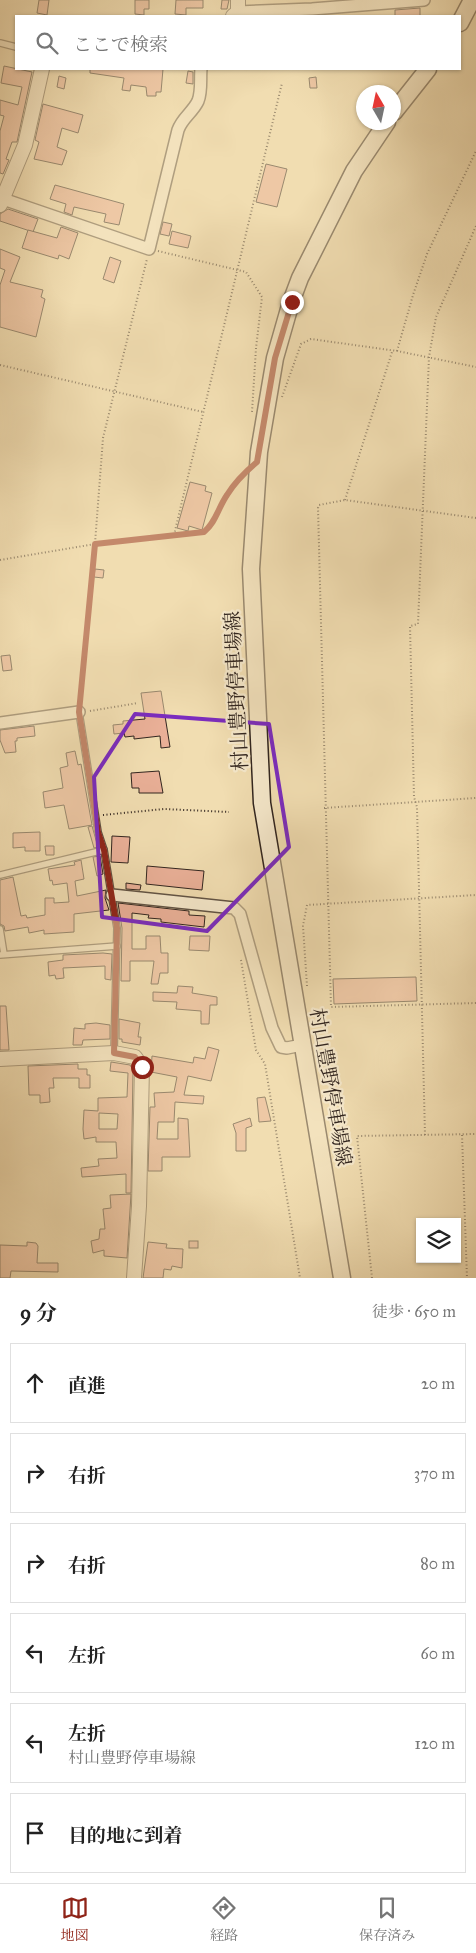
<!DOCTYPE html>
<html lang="ja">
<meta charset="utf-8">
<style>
:root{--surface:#fff;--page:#f6f6f6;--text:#222;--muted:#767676;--line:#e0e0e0;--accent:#8f2418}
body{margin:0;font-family:"IM FELL Great Primer","Noto Serif JP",serif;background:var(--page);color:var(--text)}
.controls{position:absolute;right:15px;bottom:15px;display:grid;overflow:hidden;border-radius:0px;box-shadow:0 1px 4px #0004}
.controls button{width:45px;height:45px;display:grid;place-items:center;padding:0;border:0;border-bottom:1px solid var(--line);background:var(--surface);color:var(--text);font:25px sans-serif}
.compass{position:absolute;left:356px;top:85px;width:45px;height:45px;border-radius:50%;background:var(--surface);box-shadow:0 1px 4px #0004;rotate:351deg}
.stop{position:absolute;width:15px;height:15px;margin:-11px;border:4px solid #8f2418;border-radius:50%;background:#fff}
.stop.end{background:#8f2418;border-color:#fff;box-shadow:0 1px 5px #0008}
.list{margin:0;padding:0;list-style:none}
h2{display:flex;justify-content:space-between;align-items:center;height:65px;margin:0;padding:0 20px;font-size:21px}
h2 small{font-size:16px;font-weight:400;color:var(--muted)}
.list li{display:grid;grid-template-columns:32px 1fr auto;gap:15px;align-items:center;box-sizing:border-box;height:80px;margin:0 10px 10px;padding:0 10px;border:1px solid var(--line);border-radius:0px}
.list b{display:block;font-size:19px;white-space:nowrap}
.list p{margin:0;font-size:16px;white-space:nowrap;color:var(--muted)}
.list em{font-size:16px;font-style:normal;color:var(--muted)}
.icon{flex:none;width:28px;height:28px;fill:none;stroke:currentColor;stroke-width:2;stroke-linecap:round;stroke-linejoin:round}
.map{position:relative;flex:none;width:476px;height:1278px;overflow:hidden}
.search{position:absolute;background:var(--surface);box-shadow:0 1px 4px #0004;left:15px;right:15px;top:15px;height:55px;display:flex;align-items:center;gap:12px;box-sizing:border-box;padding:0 18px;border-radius:0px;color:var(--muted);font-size:19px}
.sheet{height:605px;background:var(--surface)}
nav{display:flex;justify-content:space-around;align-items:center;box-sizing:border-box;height:70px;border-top:1px solid var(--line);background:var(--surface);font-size:14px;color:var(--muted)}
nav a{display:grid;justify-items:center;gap:2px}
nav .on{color:var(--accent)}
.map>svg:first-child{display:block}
.building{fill:#eab098;stroke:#31251f;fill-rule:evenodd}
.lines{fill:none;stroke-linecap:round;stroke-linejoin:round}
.service-casing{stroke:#615344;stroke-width:8}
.minor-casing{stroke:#615344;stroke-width:14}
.tertiary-casing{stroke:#615344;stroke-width:16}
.secondary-casing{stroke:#31251f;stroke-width:19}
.path{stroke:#31251f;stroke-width:2;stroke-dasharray:1 2.5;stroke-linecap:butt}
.service{stroke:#f6e9cc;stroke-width:5.5}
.minor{stroke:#f6e9cc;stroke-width:11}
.tertiary{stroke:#f6e9cc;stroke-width:14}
.secondary{stroke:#f6e9cc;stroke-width:16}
.route{stroke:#8f2418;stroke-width:6}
.marked{fill:none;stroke:#7b2cbf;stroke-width:4;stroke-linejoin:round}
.labels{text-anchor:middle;stroke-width:4.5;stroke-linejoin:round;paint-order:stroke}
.street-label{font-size:20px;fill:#31251f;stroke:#f6e9cc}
</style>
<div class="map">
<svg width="476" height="1278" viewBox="0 0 476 1278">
<rect width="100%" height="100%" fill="#f1ddb1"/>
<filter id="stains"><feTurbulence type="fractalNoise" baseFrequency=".004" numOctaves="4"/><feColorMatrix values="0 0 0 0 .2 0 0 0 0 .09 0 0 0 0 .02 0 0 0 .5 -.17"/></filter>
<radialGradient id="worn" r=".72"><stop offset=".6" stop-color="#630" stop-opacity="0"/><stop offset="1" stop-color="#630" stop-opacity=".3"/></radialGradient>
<!-- building -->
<g class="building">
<path d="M39,0H49L47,15L37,13Z"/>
<path d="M135,0H149V9H144V15L135,14Z"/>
<path d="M176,0H203V8H186V15L175,14Z"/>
<path d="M222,0H229L227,9H221Z"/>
<path d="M420,8V16H395V10Z"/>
<path d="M4,66L32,72L17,142H12L6,159L9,160L3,174L0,173V131L4,116L0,115V100L18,105L22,87L1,83Z"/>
<path d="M90,69H163L161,92H156V96H147L146,87L131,85L130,91L122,90L124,78L90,73Z"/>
<path d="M188,71L193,72V84L186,83Z"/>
<path d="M59,76L66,78L64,89L57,87Z"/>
<path d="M316,77L317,88H310L309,78Z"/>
<path d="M43,104L83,115L78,133L62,128L57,147L67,151L62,165L34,159L39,142L35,140Z"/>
<path d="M266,164L287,169L277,207L256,202Z"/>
<path d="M55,185L124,204L119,225L104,222L106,214L74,207L72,215L64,212L66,204L50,199Z"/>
<path d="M8,209L38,219L33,232L0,221V214Z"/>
<path d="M163,222L172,224L169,236L160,234Z"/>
<path d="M61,227L78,233L69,259L59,255L58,259L22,248L28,230L57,238Z"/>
<path d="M172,231L191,236L188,248L169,244Z"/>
<path d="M0,249L20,257L10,282L43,290L41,297L45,299L36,337L0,327V285L5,270L0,268Z"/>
<path d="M110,257L121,261L114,283L103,279Z"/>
<path d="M190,482L206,486L205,491L212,493L202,530L189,526L188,531L177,528Z"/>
<path d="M95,569L104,570L103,578L94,577Z"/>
<path d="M10,655L12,670L3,671L1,656Z"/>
<path d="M161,691L170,747L161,748L160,736L134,739V736L125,737L124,733L114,734L113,725L123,724V721L145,719L141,693Z"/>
<path d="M34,726L35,736L17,738V741H15L16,752L5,753L0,740V730Z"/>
<path d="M75,751L78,765L81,764L92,825L69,829L64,805L45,808L43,792L63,788L60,768L68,766L66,753Z"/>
<path d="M159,771L163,793H139V788H132L131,773Z"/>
<path d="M92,826L98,847L94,848L88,827Z"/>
<path d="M40,832V851H25V847L13,848V833Z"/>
<path d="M112,836L130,837L128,863L111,862Z"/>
<path d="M45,846H54V855H46Z"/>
<path d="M100,856L103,874L97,876L93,857Z"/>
<path d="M81,860L84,879L75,881L77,896L106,890L105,898L109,910L74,914V932L44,934V930L29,933L28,927L5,931L4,926L0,924V880L13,877L21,916L26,915L27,918L45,915V898H54V903L69,902L67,883L53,885L52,880L50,881L48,869L75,865L74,862Z"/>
<path d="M147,866L204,871L202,890L146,884Z"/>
<path d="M126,883L141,885L140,890L126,889Z"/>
<path d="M118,903L189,911V915L205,916L204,927L161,922V919L148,918L149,915L132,913V949H146V936H160L161,953H168V973H160L158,984H151L154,961H130V981H121L122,928Z"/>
<path d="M190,936H210L209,951L189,950Z"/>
<path d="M103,953L112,954L111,980L105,979V966L63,968L64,978L56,979L55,975L49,976L48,962L63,960V955Z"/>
<path d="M416,977L417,1001L334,1004L333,979Z"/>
<path d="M178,986L193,987L192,993L217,997V1005H210L209,1024H201V1011L176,1009L177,1002L153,1001V992L177,993Z"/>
<path d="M0,1006H6L9,1050H0Z"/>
<path d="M119,1019L140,1023L138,1037H141L140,1045L122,1042V1039H119Z"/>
<path d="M96,1023L110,1025V1039L83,1040L82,1045H73L74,1028L85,1029V1024Z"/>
<path d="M208,1047L219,1050L211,1081L188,1076L184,1095L204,1096L203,1104L175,1102L174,1122H158L157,1139H178V1118L188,1119L190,1157H162V1171H148L150,1107H155L154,1093L174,1092L177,1077L151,1072L152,1056L193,1063L194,1057L205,1059Z"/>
<path d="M111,1062L130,1065L133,1070L131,1193H126V1174L82,1177L81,1168L99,1166L98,1159L117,1158L116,1142H96V1137L84,1139L83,1129L84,1110L98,1111V1098L127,1097L128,1073L110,1071ZM99,1113L118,1114L117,1129H99Z"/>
<path d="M78,1064V1069H87V1075H90V1088H79V1078H53L54,1088H49L50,1102L40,1103V1095H29L28,1066Z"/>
<path d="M265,1097L271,1121L259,1122L257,1098Z"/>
<path d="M250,1118L252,1126L246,1128V1151H236V1133L233,1124Z"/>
<path d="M131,1194L127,1258L104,1256V1250L93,1253L91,1241L99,1239L100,1229H105L103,1209L111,1208L110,1195Z"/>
<rect x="189" y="1241" width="9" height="7"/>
<path d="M27,1242L36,1243L38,1246L37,1263H58V1272L11,1271L10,1278H0V1245L27,1246Z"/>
<path d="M148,1242L167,1244L166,1248L183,1249L182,1268L172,1266L171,1270L164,1269L163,1278H143Z"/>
</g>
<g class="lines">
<!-- service casing -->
<g class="service-casing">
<g id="service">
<path d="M0,43L16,47"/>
<path d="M79,712L98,832L104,850L117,928L114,1052"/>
<path d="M0,875L104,850"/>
<path d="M0,929L4,954"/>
<path d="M0,955L117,946"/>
</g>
</g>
<!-- minor casing -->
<g class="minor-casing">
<g id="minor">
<path d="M238,12L312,9L424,0"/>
<path d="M3,199L149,249L178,130C182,118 193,112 198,101C202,91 200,79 201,69"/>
<path d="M0,723L79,712"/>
<path d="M112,895L234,908L240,914L272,1028L281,1047L287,1048L302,1045"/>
</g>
</g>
<!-- tertiary casing -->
<g class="tertiary-casing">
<g id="tertiary">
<path d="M233,16L238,12V0"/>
<path d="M0,205L25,145L42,69"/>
<path d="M0,1059L114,1053L135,1057L142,1067L139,1206L134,1278"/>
</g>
</g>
<!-- secondary casing -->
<g class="secondary-casing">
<g id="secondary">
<path d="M460,23L472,0"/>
<path d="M394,112L428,69"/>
<path d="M342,1278L262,803L251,569L259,452L275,358L291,302L300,278L354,171L387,122"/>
</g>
</g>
<!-- path -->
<g class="path">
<path d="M158,251L246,272L262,297L256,348L252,412"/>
<path d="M397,351L413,295L427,254L476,151"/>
<path d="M0,365L203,412"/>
<path d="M282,397L301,344L311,339L397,351L476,367"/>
<path d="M345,500L392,352"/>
<path d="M476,518L345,500L319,505L318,508L331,1007L476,1003"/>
<path d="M174,535L282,83"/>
<path d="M0,560L95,544L203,532C222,516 225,489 244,473"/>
<path d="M80,703L91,596L103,438L147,259"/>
<path d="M90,711L138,703"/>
<path d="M324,808L476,798"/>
<path d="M103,815L164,809L229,812"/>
<path d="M241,960L256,1050L265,1064L300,1278"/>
<path d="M307,986L303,926L307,905L476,895"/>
<path d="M425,1135L417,807L414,797L410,626L418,624L429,357L436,317L476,226"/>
<path d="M462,1135L467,1278"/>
<path d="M372,1278L357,1136L476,1134"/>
</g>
<!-- service -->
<use href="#service" class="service"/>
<!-- minor -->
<use href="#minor" class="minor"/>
<!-- tertiary -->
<use href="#tertiary" class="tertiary"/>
<!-- secondary -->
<use href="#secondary" class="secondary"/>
</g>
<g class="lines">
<!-- route -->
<path class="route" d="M142,1067L135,1057L114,1053L117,928L104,850L98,832L79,712L95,544L204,532C216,522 218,508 227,495C235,482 245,472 257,462L275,358L292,302"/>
</g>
<!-- marked area -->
<path d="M0 0H476V1278H0ZM135,714L269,724L289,847L207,931L102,917L94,777Z" fill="#f1ddb1" fill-opacity=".55" fill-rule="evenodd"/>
<path class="marked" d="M135,714L269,724L289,847L207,931L102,917L94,777Z"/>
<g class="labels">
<!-- street labels -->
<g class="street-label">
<text transform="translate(236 691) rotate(-93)" y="7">村山豊野停車場線</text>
<text transform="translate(331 1087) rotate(80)" y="7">村山豊野停車場線</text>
</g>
</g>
<rect width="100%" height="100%" filter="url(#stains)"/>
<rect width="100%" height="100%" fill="url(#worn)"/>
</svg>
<div class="controls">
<button><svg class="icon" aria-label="layers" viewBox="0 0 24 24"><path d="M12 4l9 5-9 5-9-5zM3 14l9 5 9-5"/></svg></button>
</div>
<svg class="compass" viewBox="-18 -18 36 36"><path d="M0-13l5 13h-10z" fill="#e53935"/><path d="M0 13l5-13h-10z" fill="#767676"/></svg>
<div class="stop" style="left:142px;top:1067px"></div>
<div class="stop end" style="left:292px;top:302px"></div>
<div class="search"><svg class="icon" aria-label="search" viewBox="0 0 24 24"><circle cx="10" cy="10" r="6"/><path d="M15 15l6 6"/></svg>ここで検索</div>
</div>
<section class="sheet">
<h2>9 分<small>徒歩 · 650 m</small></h2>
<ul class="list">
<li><svg class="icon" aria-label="ahead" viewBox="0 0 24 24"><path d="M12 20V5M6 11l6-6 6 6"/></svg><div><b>直進</b></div><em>20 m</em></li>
<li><svg class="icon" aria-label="right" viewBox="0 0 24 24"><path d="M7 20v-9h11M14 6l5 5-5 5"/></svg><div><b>右折</b></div><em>370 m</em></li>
<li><svg class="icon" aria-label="right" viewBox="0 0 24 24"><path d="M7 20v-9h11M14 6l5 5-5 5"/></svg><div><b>右折</b></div><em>80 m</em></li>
<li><svg class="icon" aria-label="left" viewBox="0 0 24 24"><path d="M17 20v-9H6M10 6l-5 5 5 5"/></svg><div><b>左折</b></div><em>60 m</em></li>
<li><svg class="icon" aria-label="left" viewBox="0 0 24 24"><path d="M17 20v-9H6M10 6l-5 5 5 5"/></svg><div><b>左折</b><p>村山豊野停車場線</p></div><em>120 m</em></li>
<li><svg class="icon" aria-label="arrive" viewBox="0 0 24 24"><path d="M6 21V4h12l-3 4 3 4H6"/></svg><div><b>目的地に到着</b></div></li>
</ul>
</section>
<nav>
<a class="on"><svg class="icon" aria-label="map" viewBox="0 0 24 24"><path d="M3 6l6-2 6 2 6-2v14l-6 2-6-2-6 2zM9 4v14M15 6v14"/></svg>地図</a>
<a><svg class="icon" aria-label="directions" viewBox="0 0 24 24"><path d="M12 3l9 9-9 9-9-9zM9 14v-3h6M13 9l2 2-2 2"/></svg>経路</a>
<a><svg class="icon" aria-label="saved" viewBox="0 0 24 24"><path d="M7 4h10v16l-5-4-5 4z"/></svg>保存済み</a>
</nav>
